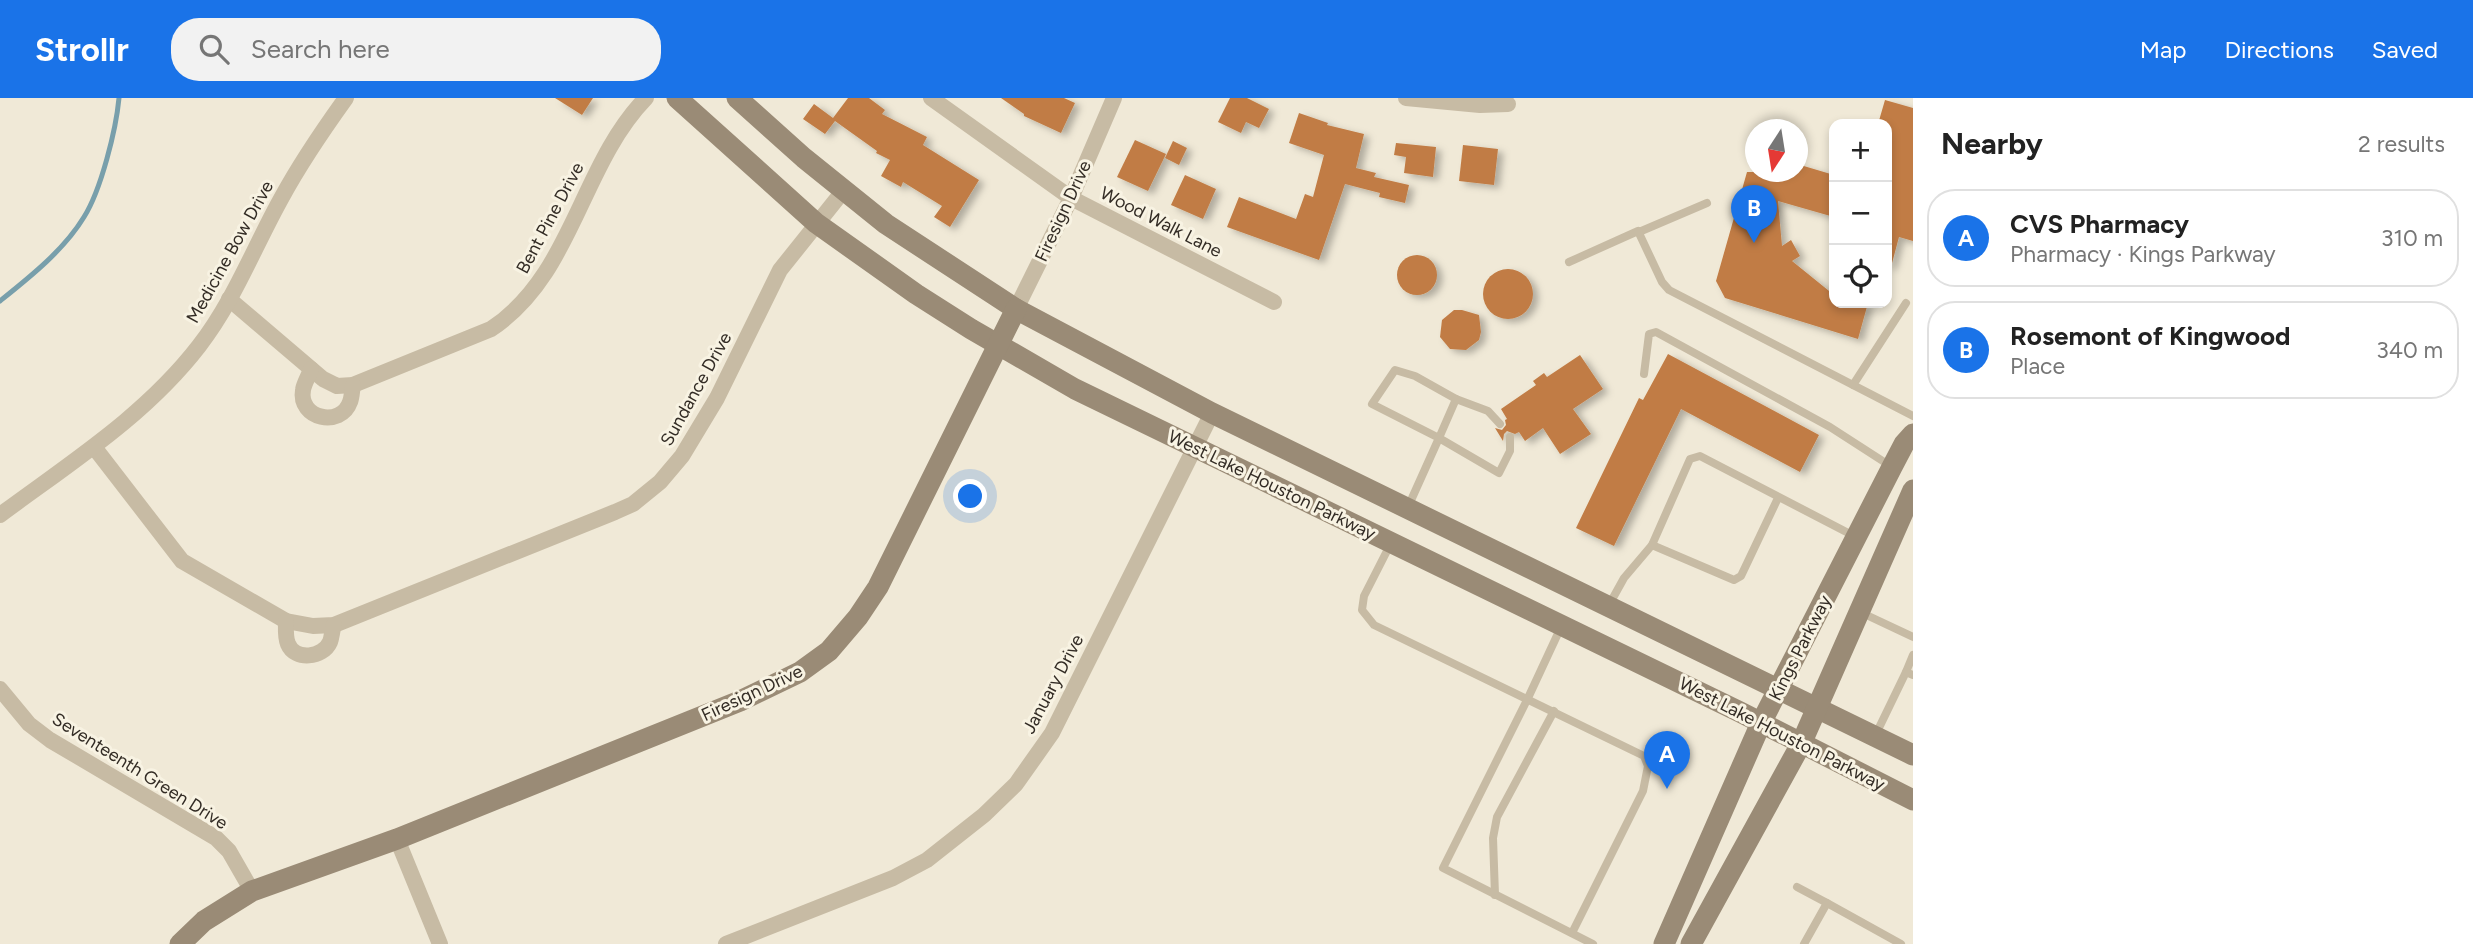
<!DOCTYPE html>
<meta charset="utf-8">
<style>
:root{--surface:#fff;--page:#f2f2f2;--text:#222;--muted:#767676;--line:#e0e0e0;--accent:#1a73e8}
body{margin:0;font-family:Figtree,sans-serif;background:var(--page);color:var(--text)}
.controls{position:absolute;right:21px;top:21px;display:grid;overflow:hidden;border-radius:14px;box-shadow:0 4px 10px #0003}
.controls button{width:63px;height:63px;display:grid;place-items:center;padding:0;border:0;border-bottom:2px solid var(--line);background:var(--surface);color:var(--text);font:35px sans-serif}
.compass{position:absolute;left:1745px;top:21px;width:63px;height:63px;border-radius:50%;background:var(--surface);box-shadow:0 4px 10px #0003;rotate:192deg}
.you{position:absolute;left:971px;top:399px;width:24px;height:24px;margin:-18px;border:5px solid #fff;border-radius:50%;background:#1a73e8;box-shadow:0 0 0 10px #1a73e833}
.badge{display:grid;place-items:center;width:46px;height:46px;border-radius:50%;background:var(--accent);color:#fff;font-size:23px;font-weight:700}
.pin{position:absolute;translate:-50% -58px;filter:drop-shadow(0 2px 4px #0008)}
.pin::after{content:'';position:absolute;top:37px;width:24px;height:21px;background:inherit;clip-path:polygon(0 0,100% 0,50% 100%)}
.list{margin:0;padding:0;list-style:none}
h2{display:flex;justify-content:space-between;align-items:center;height:91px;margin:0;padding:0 28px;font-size:30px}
h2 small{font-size:23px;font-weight:400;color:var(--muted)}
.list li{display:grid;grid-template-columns:46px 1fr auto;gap:21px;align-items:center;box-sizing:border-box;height:98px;margin:0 14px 14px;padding:0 14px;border:2px solid var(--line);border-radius:28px}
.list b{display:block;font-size:26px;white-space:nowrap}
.list p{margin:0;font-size:23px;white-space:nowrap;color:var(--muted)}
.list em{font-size:23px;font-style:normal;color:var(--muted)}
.icon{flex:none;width:38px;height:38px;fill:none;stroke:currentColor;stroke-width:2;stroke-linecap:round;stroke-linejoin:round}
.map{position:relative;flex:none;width:1913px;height:846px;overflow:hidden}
header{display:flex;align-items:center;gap:42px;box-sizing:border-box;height:98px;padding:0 35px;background:var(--accent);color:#fff}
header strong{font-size:33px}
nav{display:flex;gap:38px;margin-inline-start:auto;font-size:24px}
.search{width:490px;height:63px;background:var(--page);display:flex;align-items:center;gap:18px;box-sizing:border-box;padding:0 24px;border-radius:28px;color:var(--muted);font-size:26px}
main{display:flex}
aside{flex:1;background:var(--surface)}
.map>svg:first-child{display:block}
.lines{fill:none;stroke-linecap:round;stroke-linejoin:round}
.stream{stroke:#789fab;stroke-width:5}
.building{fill:#c17c44;filter:url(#shadow)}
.lane{stroke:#c7bba4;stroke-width:8}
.street{stroke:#c7bba4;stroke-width:16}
.secondary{stroke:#9a8b76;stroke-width:21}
.labels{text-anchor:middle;stroke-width:6;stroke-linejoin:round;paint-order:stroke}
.street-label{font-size:18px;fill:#332c25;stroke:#f8f3e3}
</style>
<header>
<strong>Strollr</strong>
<div class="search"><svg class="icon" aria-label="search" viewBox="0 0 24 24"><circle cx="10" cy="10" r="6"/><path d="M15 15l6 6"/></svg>Search here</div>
<nav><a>Map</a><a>Directions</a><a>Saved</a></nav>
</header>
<main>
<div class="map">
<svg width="1913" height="846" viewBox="0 0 1913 846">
<defs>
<filter id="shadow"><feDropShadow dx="5.5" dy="3.5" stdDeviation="3.5" flood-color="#0004"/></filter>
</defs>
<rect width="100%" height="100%" fill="#f0e9d7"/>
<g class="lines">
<!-- stream -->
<path class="stream" d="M0,203C30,179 64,152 84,119C101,92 116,32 119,0"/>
</g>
<!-- building -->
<g class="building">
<path d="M555,0H593L582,17Z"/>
<path d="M848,0H869L885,12L882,16L927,39L923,47L979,82L950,129L934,119L942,108L903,84L901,89L881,78L890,62L876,55L877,53L835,23L825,36L803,21L814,6L833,20Z"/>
<path d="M1001,0H1064L1075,5L1061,35L1024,18V16Z"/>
<path d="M1230,0H1247L1269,11L1259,30L1246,24L1241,35L1218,24Z"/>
<path d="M1885,2L1913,10V143L1899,139L1891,169L1887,168V26H1878Z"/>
<path d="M1299,15L1328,25L1327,27L1364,36L1356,70L1376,75L1374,79L1409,87L1405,105L1379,99L1380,95L1345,86L1319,162L1227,129L1239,99L1296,121L1305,96L1313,99L1324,57L1289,45Z"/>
<path d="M1135,42L1166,56L1148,93L1117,79Z"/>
<path d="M1173,43L1187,50L1179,67L1165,60Z"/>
<path d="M1396,45L1436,49L1433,79L1404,75L1406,59L1394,57Z"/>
<path d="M1463,47L1498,51L1494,87L1459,83Z"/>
<path d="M1797,66L1834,77V119L1778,103L1782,148L1791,142L1800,158L1792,163L1834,197V205H1868L1858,241L1725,200L1716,183L1747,74H1797Z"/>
<path d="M1185,77L1216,91L1203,121L1171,107Z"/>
<circle cx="1417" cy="177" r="20"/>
<circle cx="1508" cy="196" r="25"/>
<path d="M1454,212H1462L1479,217L1481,234L1479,242L1466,252L1450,251L1440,239L1442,222Z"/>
<path d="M1668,256L1819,337L1800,374L1681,311L1614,448L1576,430L1639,300L1643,302Z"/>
<path d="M1580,257L1603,291L1573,311L1591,336L1560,356L1543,330L1525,343L1519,334L1515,336L1507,333L1504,336L1503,343L1495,330L1502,332L1506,327L1505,322L1507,321L1501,311L1536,287L1533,283L1544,275L1547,279Z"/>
</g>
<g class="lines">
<!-- lane -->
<g class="lane">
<path d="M1639,134L1707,105"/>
<path d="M1569,164L1638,133L1662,184L1669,192L1913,318"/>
<path d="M1644,276L1649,236L1656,234L1830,329L1892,369"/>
<path d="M1853,287L1906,205"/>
<path d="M1456,301L1439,340L1499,375L1510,353V339"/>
<path d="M1408,409L1439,340L1372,306L1395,272L1415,278L1456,301L1488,313L1500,326"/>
<path d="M1390,447L1364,498L1362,512L1374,527L1644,658L1648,668L1643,693L1572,835"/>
<path d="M1652,447L1734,482L1741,478L1778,400"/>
<path d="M1609,507L1624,480L1652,447L1690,361L1700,358L1856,439"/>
<path d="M1860,514L1913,539"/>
<path d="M1561,529L1528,600L1443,770L1593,846"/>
<path d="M1906,574L1913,557"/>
<path d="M1876,636L1906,574L1913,577"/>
<path d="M1797,789L1827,805"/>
<path d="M1495,797L1493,740L1497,719L1554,613"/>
<path d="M1804,846L1827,805L1901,846"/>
</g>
<!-- street -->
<g class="street">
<path d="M931,0L1071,100L1274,204"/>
<path d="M1406,0L1480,7L1508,6"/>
<path d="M229,201L323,281L337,288L353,287L491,231C573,177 580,68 646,0"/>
<path d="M1016,211L1071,100L1114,0"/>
<path d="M311,271C309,278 304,285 303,292C298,321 341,330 350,304C352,299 352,292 353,287"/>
<path d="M94,349L182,463L286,523L313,528L334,527L615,414L633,406L660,384L682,358L717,300L780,172L844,92"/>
<path d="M0,417C70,365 145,318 199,248C234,203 254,149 282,99C301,64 323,32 346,0"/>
<path d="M286,523C286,530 285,539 288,546C295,563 323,560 330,544C332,539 332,532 334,527"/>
<path d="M0,591L29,626L50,642L216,740L229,753L252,793"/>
<path d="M397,741L440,846"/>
<path d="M726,846L893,780L927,762L984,717L1016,686L1052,635L1212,315"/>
</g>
<!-- secondary -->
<g class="secondary">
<path d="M677,0L816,125L916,196L971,231L1075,291L1740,614L1913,702"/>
<path d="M737,0L804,60L886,126L1016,211L1212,315L1913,657"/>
<path d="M180,846L204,823L252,793L397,741L740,603L800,574L829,553L858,519L878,489L1016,211"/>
<path d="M1664,846L1761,625L1892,369L1904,346L1913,336"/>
<path d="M1691,846L1801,646L1913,392"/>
</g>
</g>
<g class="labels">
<!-- street labels -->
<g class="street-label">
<text transform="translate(1063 113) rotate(-65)" y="6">Firesign Drive</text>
<text transform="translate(550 120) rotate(-62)" y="6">Bent Pine Drive</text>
<text transform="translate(1161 124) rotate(27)" y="6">Wood Walk Lane</text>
<text transform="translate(230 154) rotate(-61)" y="6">Medicine Bow Drive</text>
<text transform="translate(696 291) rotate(-61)" y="6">Sundance Drive</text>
<text transform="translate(1272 387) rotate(26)" y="6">West Lake Houston Parkway</text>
<text transform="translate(1800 550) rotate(-63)" y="6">Kings Parkway</text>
<text transform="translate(1053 586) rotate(-62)" y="6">January Drive</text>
<text transform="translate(752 595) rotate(-25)" y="6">Firesign Drive</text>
<text transform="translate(1782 636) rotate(27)" y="6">West Lake Houston Parkway</text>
<text transform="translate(140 673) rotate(32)" y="6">Seventeenth Green Drive</text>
</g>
</g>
</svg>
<div class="controls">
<button>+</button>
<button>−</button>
<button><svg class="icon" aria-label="locate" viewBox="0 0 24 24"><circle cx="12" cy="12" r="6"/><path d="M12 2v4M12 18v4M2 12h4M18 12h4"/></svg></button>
</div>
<svg class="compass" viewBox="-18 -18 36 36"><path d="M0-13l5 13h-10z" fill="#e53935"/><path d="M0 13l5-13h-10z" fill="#767676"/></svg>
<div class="you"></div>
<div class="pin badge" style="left:1667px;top:691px">A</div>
<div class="pin badge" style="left:1754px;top:145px">B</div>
</div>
<aside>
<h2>Nearby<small>2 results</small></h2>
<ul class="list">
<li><span class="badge">A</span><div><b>CVS Pharmacy</b><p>Pharmacy · Kings Parkway</p></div><em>310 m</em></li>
<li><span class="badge">B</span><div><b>Rosemont of Kingwood</b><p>Place</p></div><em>340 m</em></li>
</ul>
</aside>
</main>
